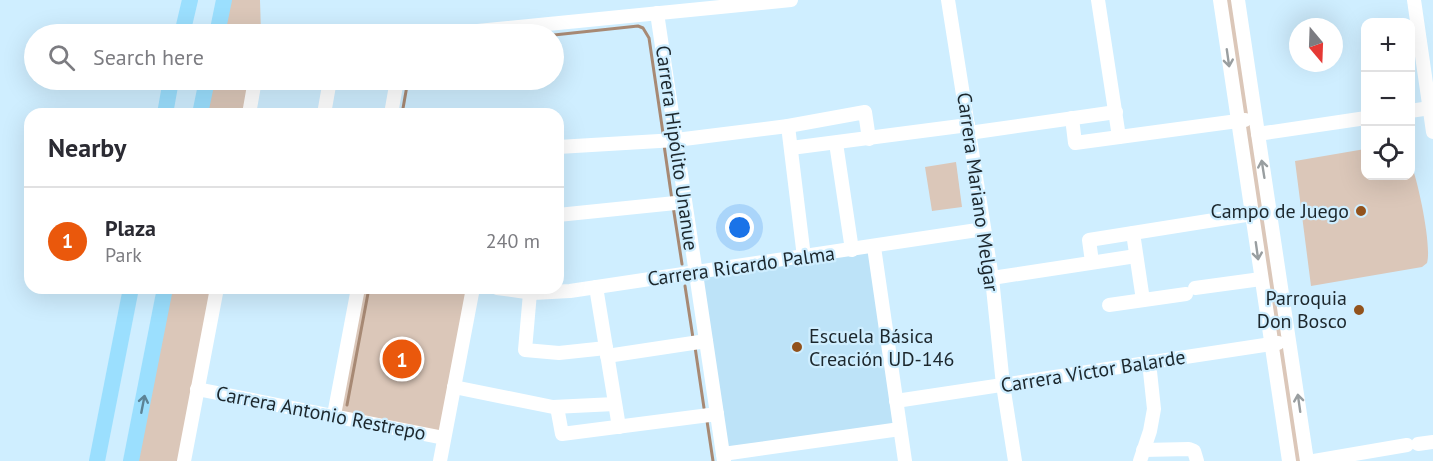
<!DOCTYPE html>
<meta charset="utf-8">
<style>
:root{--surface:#fff;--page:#f2f2f3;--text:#2b2b33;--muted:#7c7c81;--line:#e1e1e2;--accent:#ea580c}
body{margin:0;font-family:"PT Sans",sans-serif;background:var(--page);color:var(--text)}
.controls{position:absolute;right:18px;top:18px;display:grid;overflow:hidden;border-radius:12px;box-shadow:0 6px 24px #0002}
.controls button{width:54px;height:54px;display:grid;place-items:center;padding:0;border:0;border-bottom:2px solid var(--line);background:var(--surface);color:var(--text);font:30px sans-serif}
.compass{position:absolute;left:1289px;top:18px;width:54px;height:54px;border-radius:50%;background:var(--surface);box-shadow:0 6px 24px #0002;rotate:161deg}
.you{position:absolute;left:740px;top:228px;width:21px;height:21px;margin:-15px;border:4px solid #fff;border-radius:50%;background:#1a73e8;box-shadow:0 0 0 9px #1a73e833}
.badge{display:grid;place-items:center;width:39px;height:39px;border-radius:50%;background:var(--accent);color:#fff;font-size:20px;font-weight:700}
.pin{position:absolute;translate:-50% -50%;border:3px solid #fff;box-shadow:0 2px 6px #0006}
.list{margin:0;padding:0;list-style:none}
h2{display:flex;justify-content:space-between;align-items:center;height:78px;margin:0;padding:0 24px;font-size:26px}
h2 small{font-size:20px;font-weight:400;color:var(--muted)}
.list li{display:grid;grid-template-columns:39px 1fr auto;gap:18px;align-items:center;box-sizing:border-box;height:108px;padding:0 24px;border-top:2px solid var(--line)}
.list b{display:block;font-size:22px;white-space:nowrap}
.list p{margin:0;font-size:20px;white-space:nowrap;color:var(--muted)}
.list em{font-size:20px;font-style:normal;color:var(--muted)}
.icon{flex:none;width:33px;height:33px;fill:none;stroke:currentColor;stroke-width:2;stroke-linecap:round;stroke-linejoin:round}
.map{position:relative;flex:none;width:1433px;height:461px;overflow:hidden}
.search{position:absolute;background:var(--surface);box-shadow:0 6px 24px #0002;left:24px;top:24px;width:540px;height:66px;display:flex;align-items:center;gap:15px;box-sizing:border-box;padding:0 21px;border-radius:33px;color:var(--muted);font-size:22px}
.panel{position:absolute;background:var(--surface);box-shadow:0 6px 24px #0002;left:24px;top:108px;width:540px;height:186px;border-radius:18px}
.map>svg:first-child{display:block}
.built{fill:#bde3f8}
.green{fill:#dbc7b9}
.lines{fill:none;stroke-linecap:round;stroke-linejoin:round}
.stream{stroke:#a78974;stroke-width:3}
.minor{stroke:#fff;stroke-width:14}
.major{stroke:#9bdffe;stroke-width:16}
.oneway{stroke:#999ea0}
.oneway2{stroke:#5c8396}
.poi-dot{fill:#92521c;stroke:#cfeeff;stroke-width:2}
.labels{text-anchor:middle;stroke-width:4.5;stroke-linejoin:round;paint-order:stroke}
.street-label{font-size:20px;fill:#1c272d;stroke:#cfeeff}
.poi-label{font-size:20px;fill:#1c272d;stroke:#cfeeff;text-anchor:end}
</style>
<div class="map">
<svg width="1433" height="461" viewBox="0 0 1433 461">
<rect width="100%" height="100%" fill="#cfeeff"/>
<!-- built -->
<path class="built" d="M874,247L900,429L723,454L696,273Z"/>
<!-- green -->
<g class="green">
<path d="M224,0H260L261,34H217Z"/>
<path d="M1220,0H1238L1307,461H1289Z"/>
<path d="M207,80H255L249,114H200Z"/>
<path d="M1365,149L1366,176H1410L1411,164C1418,181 1432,246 1427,263L1422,267L1311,286L1295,161Z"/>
<path d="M956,162L962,207L932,211L925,167Z"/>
<path d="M165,288H217L184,461H131Z"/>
<path d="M358,288H473L444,438L334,415Z"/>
</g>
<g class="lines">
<!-- stream -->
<g class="stream">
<path d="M554,35L638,26L643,28L649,38L663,133"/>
<path d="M402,114L408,80"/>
<path d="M664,145L672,200"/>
<path d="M673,206L682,264"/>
<path d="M685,286L693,338"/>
<path d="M695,347L704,408"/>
<path d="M347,405L369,288"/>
<path d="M707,421L713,461"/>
</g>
<!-- minor -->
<g class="minor">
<path d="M948,0L992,278L1003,385L1015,461"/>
<path d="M1098,0L1119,137"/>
<path d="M1220,0L1289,461"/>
<path d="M1238,0L1307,461"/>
<path d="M1414,0L1433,132"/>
<path d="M657,13L724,461"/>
<path d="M447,34L791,0"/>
<path d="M1410,111L1430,108"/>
<path d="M249,114L255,80"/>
<path d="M324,114L330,80"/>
<path d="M391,114L397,80"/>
<path d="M1072,118L1075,143L1245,120"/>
<path d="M788,126L804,257"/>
<path d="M969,133L1116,112"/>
<path d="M1258,134L1366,118"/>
<path d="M836,143L852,250"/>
<path d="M558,147L676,140L788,126L865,112L869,139"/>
<path d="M791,148L968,125"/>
<path d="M558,215L685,202"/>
<path d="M1133,233L1143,300"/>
<path d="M874,247L905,461"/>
<path d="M1092,262L1089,240L1252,214"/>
<path d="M992,278L1136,256"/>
<path d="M596,287L619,427"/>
<path d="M497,288L533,293L570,291L984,229"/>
<path d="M1195,288L1261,279"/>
<path d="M530,293L525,350L559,353L606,348"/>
<path d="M1109,305L1186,294"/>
<path d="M607,356L706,341"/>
<path d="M454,387L553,407L615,404"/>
<path d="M197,389L444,438"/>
<path d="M896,401L1278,343"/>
<path d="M557,407L562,434L717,414"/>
<path d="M334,415L358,288"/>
<path d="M1418,444L1433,442"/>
<path d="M1143,450L1189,449L1194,451L1197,461"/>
<path d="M723,454L900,429"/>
<path d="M184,461L217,288"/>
<path d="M440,461L473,288"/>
<path d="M1140,461L1150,431L1154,409L1149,362"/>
<path d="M1314,461L1407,445"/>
</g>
<!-- major -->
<g class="major">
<path d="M182,34L190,0"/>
<path d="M217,34L224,0"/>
<path d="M165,114L171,80"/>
<path d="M200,114L207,80"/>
<path d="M97,461L131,288"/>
<path d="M131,461L165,288"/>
</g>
</g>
<!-- one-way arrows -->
<defs><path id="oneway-shaft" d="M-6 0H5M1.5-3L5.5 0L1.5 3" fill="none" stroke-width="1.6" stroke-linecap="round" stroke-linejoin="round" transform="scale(1.5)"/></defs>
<g class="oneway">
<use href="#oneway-shaft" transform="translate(1228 58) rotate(82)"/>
<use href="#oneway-shaft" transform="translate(1263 169) rotate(-99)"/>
<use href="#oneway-shaft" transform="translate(1257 251) rotate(82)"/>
<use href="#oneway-shaft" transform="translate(1299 403) rotate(-98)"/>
</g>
<use class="oneway2" href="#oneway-shaft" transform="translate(143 404) rotate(-79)"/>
<!-- markers -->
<g class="poi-dot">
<circle cx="1361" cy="211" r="6"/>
<circle cx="1359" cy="310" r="6"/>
<circle cx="797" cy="347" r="6"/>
</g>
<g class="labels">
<!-- street labels -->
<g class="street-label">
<text transform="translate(677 148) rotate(82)" y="7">Carrera Hipólito Unanue</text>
<text transform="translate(978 192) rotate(82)" y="7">Carrera Mariano Melgar</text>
<text transform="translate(741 266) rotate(-8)" y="7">Carrera Ricardo Palma</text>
<text transform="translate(1093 371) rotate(-9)" y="7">Carrera Victor Balarde</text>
<text transform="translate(321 413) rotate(11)" y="7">Carrera Antonio Restrepo</text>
</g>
<!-- poi labels -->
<g class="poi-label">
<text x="1349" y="218">Campo de Juego</text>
<text x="1347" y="305">Parroquia<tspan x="1347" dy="23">Don Bosco</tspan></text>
<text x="809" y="343" text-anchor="start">Escuela Básica<tspan x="809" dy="23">Creación UD-146</tspan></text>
</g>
</g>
</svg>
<div class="controls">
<button>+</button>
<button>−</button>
<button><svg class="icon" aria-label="locate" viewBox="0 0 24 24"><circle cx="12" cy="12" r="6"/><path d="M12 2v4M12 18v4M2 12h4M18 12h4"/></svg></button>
</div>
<svg class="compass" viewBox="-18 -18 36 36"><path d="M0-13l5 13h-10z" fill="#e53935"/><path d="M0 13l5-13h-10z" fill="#7c7c81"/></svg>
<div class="you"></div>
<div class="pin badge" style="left:402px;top:359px">1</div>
<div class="search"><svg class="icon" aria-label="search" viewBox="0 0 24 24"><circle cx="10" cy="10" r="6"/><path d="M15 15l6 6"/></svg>Search here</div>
<section class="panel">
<h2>Nearby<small></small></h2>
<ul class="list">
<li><span class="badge">1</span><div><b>Plaza</b><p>Park</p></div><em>240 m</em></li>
</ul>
</section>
</div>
